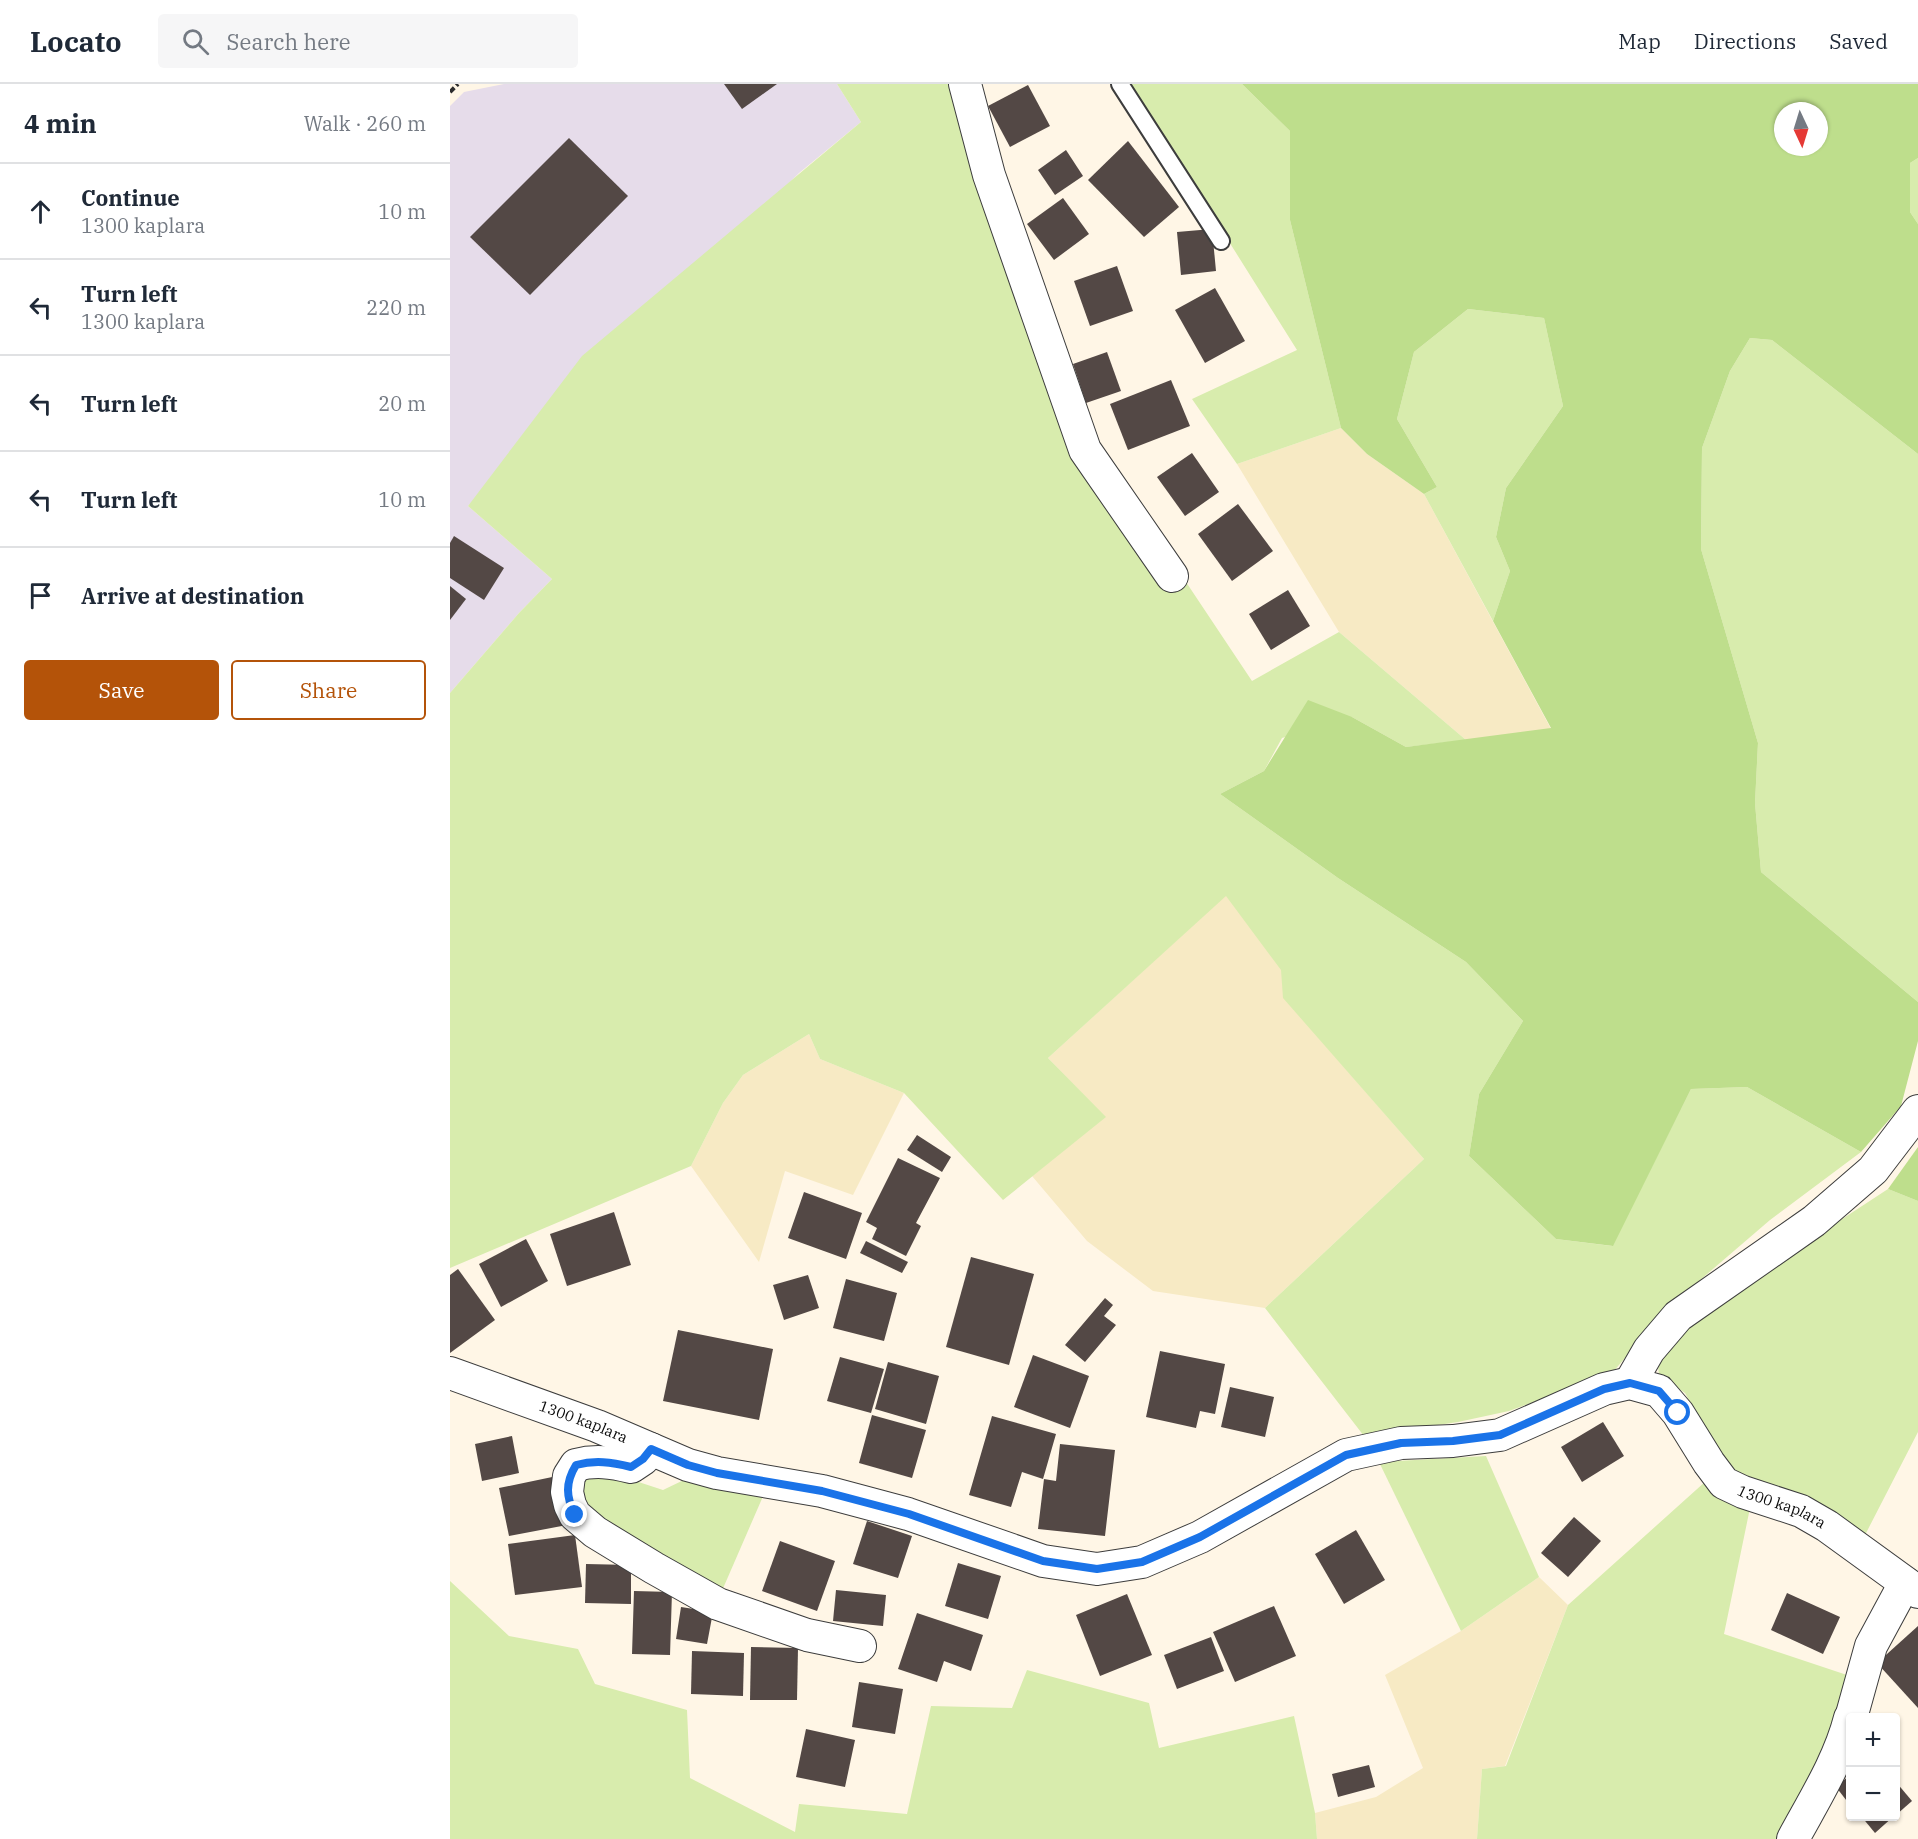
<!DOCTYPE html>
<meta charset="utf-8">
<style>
:root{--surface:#fff;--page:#f6f6f7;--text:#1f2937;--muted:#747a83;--line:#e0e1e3;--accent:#b45309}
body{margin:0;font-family:"IBM Plex Serif",serif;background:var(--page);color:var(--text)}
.controls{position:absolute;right:18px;bottom:18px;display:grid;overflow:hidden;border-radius:6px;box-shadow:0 2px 4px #0004}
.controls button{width:54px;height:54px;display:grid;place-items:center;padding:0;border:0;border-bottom:2px solid var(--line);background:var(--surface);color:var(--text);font:30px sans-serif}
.compass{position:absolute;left:1324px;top:18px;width:54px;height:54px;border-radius:50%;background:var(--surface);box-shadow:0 2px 4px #0004;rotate:176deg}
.stop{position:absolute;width:18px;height:18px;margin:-14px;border:4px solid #1a73e8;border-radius:50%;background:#fff}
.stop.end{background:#1a73e8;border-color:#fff;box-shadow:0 2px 6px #0008}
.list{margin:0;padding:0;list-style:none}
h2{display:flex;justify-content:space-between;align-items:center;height:78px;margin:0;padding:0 24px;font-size:26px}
h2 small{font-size:20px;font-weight:400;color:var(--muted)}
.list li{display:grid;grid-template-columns:39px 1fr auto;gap:18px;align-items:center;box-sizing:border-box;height:96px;padding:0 24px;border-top:2px solid var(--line)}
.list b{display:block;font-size:22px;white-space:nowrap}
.list p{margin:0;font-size:20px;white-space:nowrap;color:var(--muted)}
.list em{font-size:20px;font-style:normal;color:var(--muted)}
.actions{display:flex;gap:12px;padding:18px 24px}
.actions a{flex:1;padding:14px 0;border:2px solid var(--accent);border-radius:6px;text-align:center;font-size:21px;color:var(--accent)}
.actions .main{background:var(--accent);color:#fff}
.icon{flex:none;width:33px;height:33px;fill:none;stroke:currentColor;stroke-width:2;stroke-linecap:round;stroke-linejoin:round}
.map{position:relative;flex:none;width:1468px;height:1755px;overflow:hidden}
header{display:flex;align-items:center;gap:36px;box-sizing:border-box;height:84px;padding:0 30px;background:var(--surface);border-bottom:2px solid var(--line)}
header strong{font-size:28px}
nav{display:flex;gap:33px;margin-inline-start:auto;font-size:21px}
.search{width:420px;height:54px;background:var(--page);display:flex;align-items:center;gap:15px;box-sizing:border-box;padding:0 21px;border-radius:6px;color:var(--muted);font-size:22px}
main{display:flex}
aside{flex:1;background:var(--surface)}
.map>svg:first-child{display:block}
.industrial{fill:#e6dcea}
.farmland{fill:#f7eac4}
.green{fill:#d8ecad}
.forest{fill:#bede8c;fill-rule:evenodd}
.building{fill:#534845}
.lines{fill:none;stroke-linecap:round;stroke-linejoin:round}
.service-casing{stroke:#3d3d3d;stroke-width:20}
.minor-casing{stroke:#3d3d3d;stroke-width:34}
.path{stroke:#2c2c2c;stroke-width:4;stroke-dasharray:6 3;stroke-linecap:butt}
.service{stroke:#fff;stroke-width:16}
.minor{stroke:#fff;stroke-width:32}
.route{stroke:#1a73e8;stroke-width:8}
.labels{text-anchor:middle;stroke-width:6;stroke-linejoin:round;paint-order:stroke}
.street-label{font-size:15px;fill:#0a0a0a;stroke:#fff}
</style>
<header>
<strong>Locato</strong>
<div class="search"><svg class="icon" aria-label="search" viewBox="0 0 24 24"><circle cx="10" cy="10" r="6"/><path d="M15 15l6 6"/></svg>Search here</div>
<nav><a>Map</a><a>Directions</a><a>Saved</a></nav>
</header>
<main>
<aside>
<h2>4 min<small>Walk · 260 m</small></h2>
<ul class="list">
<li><svg class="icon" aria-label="ahead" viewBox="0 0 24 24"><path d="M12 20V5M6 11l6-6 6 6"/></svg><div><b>Continue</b><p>1300 kaplara</p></div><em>10 m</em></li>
<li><svg class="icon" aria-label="left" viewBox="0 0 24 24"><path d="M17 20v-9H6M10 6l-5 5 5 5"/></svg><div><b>Turn left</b><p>1300 kaplara</p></div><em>220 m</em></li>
<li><svg class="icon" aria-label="left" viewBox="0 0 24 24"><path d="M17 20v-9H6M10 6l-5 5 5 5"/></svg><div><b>Turn left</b></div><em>20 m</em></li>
<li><svg class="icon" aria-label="left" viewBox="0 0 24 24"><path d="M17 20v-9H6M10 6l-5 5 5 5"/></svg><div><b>Turn left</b></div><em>10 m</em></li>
<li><svg class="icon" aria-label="arrive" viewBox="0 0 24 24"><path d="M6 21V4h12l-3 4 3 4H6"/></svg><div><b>Arrive at destination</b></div></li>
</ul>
<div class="actions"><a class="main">Save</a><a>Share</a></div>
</aside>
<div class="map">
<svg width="1468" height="1755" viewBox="0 0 1468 1755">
<rect width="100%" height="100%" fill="#fff6e6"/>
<!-- industrial -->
<path class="industrial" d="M54,0H387L411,38L349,89L18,422L102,495L69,529L0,609V22L14,8Z"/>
<!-- farmland -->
<g class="farmland">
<path d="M891,344L917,370L974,410L1101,645L1016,656L889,548L787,380Z"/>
<path d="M776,811L832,886L834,914L974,1075L815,1224L703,1207L637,1157L582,1092L655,1033L598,974Z"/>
<path d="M359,950L370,975L454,1009L403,1111L335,1087L309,1178L241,1082L273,1019L293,991Z"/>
<path d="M1089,1493L1118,1521L1055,1682L1032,1685L1027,1755H867L865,1729L926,1713L973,1684L935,1591L1011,1547Z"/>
</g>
<!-- green -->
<g class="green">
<path d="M387,0H503L625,373L724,508L736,498L802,597L889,548L1016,656L956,663L902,633L832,654L814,687L770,710L888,794L1016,878L1073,937L1029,1010L1019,1072L1106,1155L1162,1162L1241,1005L1297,1003L1411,1068L1320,1136L1221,1221L1162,1289L1059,1327L1008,1338L914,1352L815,1224L974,1075L833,914L831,886L776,812L598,974L656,1033L553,1116L454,1009L370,975L359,950L293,991L273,1019L241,1082L0,1184V609L69,529L102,495L18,422L132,272L411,38Z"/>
<path d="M680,0H792L840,47V136L891,344L787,380L742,315L847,266Z"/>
<path d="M1468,74V140L1460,128V79Z"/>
<path d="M1018,225L1094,234L1113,322L1056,404L1046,453L1060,487L1043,537L974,410L987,403L947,335L964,268Z"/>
<path d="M1300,254L1322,256L1468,370V918L1311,788L1305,719L1308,659L1251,465L1252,364L1280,287Z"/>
<path d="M1438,1105L1468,1117V1348L1414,1453L1286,1390L1270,1371L1235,1309L1209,1291L1208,1282L1236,1237Z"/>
<path d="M1036,1372L1089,1493L1011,1547L929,1378Z"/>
<path d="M155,1387L213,1406L238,1394L314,1410L271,1509L192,1464L133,1419L131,1391Z"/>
<path d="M1256,1397L1300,1424L1274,1550L1397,1591L1382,1660L1330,1755H1027L1032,1685L1056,1682L1118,1521Z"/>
<path d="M0,1497L59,1552L128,1565L145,1600L237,1626L240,1694L345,1748L349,1720L457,1730L481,1622L562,1624L577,1586L699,1619L709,1664L844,1632L865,1729L867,1755H0Z"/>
</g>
<!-- forest -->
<g class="forest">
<path d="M792,0H1468V74L1460,79V128L1468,140V370L1322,256L1300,254L1280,287L1252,364L1251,465L1308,659L1305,719L1311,788L1468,918V957L1451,1022L1411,1068L1297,1003L1241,1005L1163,1162L1106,1155L1019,1072L1029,1010L1073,937L1016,878L888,794L770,710L814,687L858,616L902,633L956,663L1101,644L1043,537L1060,487L1046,453L1056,404L1113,322L1094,234L1018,225L964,268L947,335L987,403L974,410L917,370L891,344L840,136V47ZM1333,27H1369V63H1333Z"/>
<path d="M1468,1063V1117L1438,1105Z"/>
</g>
<!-- building -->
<g class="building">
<path d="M274,0H327L292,25Z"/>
<path d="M578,1L600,42L560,63L538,22Z"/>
<path d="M119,54L178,112L80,211L20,153Z"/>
<path d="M678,57L729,123L694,153L638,96Z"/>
<path d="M616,66L633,92L605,111L588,86Z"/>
<path d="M613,114L639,150L604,176L577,140Z"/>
<path d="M762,145L766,187L731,191L727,148Z"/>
<path d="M667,182L683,227L640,242L624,197Z"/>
<path d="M765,204L795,257L755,279L725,226Z"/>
<path d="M657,268L671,307L636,319L623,280Z"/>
<path d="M721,296L740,342L678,366L660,320Z"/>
<path d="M742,369L769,408L735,432L707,393Z"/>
<path d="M788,420L823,467L782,497L748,450Z"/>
<path d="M4,452L54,484L34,516L0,494V459Z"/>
<path d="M0,502L16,515L0,536Z"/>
<path d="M838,506L860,542L821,566L799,530Z"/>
<path d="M467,1051L501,1073L492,1088L457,1066Z"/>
<path d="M448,1074L490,1094L466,1139L471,1142L456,1172L422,1155L427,1144L416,1138Z"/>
<path d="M354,1108L412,1129L396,1175L338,1154Z"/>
<path d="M164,1128L181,1181L117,1202L100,1150Z"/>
<path d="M76,1155L98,1197L51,1223L29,1180Z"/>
<path d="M416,1157L458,1178L452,1189L410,1169Z"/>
<path d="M521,1173L584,1190L559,1281L496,1263Z"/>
<path d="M8,1185L45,1236L0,1269V1191Z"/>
<path d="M358,1191L369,1224L334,1236L323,1201Z"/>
<path d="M396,1195L447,1209L434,1257L383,1244Z"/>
<path d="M655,1214L663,1221L654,1232L666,1241L635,1278L615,1261Z"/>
<path d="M228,1246L323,1265L309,1336L213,1317Z"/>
<path d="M710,1267L775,1280L765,1330L750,1327L746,1344L696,1333Z"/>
<path d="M583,1271L639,1292L620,1344L564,1323Z"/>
<path d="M390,1273L434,1285L421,1329L377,1317Z"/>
<path d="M438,1278L489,1292L476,1340L425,1325Z"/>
<path d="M780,1303L824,1313L815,1353L771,1343Z"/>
<path d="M422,1331L476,1346L462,1394L409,1379Z"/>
<path d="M542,1332L606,1350L593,1395L572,1388L561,1423L519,1411Z"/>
<path d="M1153,1338L1174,1372L1132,1398L1111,1363Z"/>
<path d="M62,1352L69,1389L32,1397L25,1360Z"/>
<path d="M610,1360L665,1366L655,1452L588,1445L594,1395L606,1397Z"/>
<path d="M107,1392L117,1441L59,1452L49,1404Z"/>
<path d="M1124,1433L1151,1457L1118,1493L1091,1469Z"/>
<path d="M417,1437L462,1452L448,1494L403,1480Z"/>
<path d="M906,1446L935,1496L894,1520L865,1470Z"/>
<path d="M125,1451L132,1503L65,1511L58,1460Z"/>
<path d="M330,1457L385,1477L367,1527L312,1507Z"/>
<path d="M508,1479L551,1492L538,1535L495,1522Z"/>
<path d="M136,1480L181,1481V1520L135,1519Z"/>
<path d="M386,1506L436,1511L433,1542L383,1537Z"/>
<path d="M184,1507L222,1508L220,1571L182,1570Z"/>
<path d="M1337,1509L1390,1533L1373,1570L1321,1546Z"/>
<path d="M677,1510L702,1571L650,1592L626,1531Z"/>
<path d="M824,1522L846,1572L785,1598L763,1548Z"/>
<path d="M231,1523L263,1528L257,1560L226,1555Z"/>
<path d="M467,1529L533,1551L521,1587L494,1577L487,1598L448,1585Z"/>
<path d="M1468,1542V1624L1427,1579Z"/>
<path d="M761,1553L774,1587L727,1605L714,1571Z"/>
<path d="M301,1563L348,1564L347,1616H300Z"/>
<path d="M242,1567L294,1569L293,1612L241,1610Z"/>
<path d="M409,1598L453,1605L445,1650L402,1643Z"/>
<path d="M356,1645L405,1656L395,1703L346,1693Z"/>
<path d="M919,1681L925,1703L888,1713L882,1690Z"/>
<path d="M1400,1691V1721L1386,1703Z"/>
<path d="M1446,1698L1462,1717L1446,1731Z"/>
<path d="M1411,1732H1444L1425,1749Z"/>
</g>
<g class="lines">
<!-- service casing -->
<g class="service-casing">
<path id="service" d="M670,0L771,157"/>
</g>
<!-- minor casing -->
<g class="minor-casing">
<g id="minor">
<path d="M515,0L539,91L635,366L722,492"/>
<path id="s1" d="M0,1289L147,1342L238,1381L267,1389L372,1407L458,1430L593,1477L647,1485L692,1478L750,1453L896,1371L951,1359L1003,1357L1050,1351L1154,1305L1180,1299L1209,1307L1228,1329L1259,1379L1274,1399L1293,1408L1351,1427L1377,1442L1468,1508"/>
<path d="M1180,1299L1199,1266L1228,1232L1364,1137L1423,1086L1468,1027"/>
<path d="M201,1365L193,1375L181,1383C161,1378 145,1376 126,1381L119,1392L117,1408L120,1421L125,1431L145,1448L204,1484L268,1520L357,1551L410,1562"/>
<path d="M1401,1634L1421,1562L1455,1499"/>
<path d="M1343,1755C1364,1716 1389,1677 1400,1634"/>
</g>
</g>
<!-- path -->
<path class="path" d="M0,8L8,0"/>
<!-- service -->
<use href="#service" class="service"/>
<!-- minor -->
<use href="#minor" class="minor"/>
</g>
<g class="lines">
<!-- route -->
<path class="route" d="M125,1431C116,1413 115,1399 126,1381C145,1376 161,1378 181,1383L193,1375L201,1365L238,1381L267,1389L372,1407L459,1430L593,1477L647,1485L692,1478L750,1453L896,1371L951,1359L1003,1357L1050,1351L1154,1305L1180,1299L1209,1307L1228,1329"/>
</g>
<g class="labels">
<!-- street labels -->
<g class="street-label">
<text dy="5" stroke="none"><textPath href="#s1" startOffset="142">1300 kaplara</textPath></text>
<text dy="5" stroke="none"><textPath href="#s1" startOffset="1456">1300 kaplara</textPath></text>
</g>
</g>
</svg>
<div class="controls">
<button>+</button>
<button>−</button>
</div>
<svg class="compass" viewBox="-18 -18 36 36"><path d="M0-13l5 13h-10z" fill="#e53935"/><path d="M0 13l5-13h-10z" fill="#747a83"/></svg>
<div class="stop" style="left:1228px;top:1329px"></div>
<div class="stop end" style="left:125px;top:1431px"></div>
</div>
</main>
